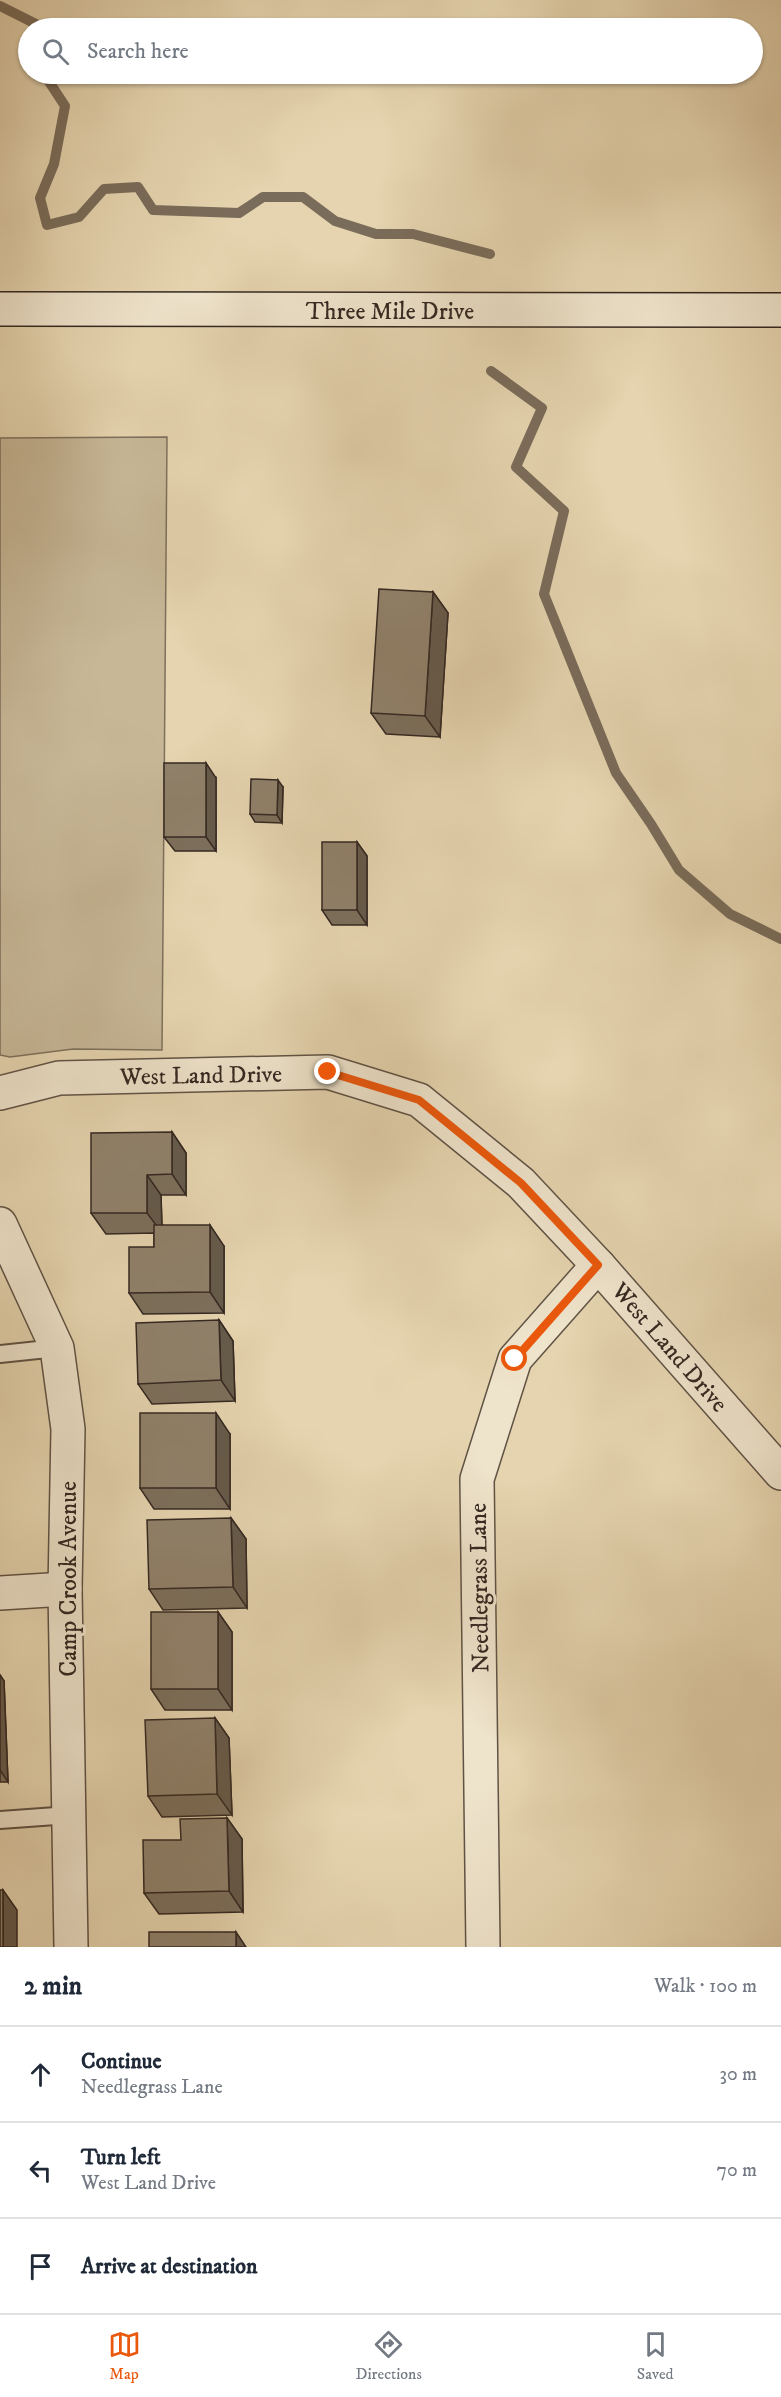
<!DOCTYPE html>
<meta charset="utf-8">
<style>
:root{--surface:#fff;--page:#f6f6f7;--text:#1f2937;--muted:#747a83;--line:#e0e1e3;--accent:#ea580c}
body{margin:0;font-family:"IM FELL DW Pica",serif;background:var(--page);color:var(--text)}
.stop{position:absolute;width:18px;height:18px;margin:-14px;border:4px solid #ea580c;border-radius:50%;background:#fff}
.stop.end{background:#ea580c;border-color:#fff;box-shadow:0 2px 6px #0008}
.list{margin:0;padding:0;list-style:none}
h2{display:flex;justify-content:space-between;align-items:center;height:78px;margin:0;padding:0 24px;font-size:26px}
h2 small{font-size:20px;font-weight:400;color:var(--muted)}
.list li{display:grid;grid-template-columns:39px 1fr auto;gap:18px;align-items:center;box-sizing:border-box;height:96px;padding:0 24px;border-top:2px solid var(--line)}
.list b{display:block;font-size:22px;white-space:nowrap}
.list p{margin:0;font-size:20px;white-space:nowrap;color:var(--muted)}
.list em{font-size:20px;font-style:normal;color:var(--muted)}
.icon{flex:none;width:33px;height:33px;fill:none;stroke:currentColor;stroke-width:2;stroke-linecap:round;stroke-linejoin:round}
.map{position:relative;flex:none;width:781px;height:1947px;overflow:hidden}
.search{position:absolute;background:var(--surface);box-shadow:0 2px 4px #0004;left:18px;right:18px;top:18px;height:66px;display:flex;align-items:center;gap:15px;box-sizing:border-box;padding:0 21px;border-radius:33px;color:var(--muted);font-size:22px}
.sheet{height:366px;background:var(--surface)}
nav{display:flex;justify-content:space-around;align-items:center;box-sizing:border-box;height:84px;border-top:2px solid var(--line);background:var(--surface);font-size:16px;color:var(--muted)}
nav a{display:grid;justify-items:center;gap:3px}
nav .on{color:var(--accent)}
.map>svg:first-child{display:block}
.green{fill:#c7b797;stroke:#7e705c;stroke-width:1.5}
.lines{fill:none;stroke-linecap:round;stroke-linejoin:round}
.stream{stroke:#7a6c5a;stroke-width:10}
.lane-casing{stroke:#605345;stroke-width:20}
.street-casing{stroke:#605345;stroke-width:36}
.secondary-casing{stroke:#342822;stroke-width:36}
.lane{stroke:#eee3cb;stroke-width:16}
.street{stroke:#eee3cb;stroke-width:33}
.secondary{stroke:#eee3cb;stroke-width:33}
.wall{fill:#7c6f5c;stroke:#342822;stroke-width:1.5}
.shaded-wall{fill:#655a4b;stroke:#342822;stroke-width:1.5}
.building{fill:#90816b;stroke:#342822;stroke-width:1.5}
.route{stroke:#ea580c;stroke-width:8}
.labels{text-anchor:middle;stroke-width:6;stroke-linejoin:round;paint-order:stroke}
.street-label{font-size:24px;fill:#342822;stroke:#eee3cb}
</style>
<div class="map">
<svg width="781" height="1947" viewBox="0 0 781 1947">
<rect width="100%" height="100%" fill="#e5d4af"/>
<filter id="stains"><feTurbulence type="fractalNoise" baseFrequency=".00333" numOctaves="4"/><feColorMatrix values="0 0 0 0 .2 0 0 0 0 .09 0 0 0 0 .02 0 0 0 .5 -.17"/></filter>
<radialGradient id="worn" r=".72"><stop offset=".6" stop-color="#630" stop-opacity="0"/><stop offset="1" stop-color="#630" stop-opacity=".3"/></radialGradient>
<!-- green -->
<path class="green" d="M167,437L162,1050L73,1049L10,1057L0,1055V438Z"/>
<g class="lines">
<!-- stream -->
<g class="stream">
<path d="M0,6L38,25V28"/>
<path d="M44,74L65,106L54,164L40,198L47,225L79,217L104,189L138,187L153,210L239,213L263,197H303L335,221L376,234H413L490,254"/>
<path d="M491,371L542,408L516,467L564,511L544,594L616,773L651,824L679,870L730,914L781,939"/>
</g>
<!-- lane casing -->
<g class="lane-casing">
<g id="lane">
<path d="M0,1354L57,1348"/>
<path d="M0,1820L70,1815"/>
</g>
</g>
<!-- street casing -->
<g class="street-casing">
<g id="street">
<path d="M0,1093L59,1078L328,1072L419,1100L521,1183L598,1265L781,1473"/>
<path d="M0,1224L57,1348L68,1429L65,1589L71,1947"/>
<path d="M0,1593L65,1589"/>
<path d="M483,1947L477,1479L515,1359L598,1265"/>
</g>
</g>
<!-- secondary casing -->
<g class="secondary-casing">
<path id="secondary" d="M0,309L781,310"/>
</g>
<!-- lane -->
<use href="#lane" class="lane"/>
<!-- street -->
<use href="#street" class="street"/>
<!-- secondary -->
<use href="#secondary" class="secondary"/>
</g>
<!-- wall -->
<g class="wall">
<path d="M433,592L448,613L440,737L386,734L371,713Z"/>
<path d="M216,778V851H175L164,837Z"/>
<path d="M283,787L282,823L255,822L250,814Z"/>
<path d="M357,842L367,856V925H332L322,910Z"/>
<path d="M172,1132L186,1153V1195H161L162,1225L224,1246V1313L143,1314L129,1293L154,1247V1233L106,1234L91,1213Z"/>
<path d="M219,1320L233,1341L235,1401L152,1404L138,1384Z"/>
<path d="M230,1434V1509H154L140,1488Z"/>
<path d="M231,1518L246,1539L247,1608L163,1610L149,1589Z"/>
<path d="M218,1612L232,1632V1710H165L151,1689Z"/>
<path d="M0,1675L4,1681L8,1782H0Z"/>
<path d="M215,1718L229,1738L232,1815L162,1817L148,1796Z"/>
<path d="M227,1818L242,1839L243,1912L159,1914L144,1893L181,1840Z"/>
</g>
<!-- shaded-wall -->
<g class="shaded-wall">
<path d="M433,592L448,613L440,737L425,716Z"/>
<path d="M206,763L216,778V851L206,837Z"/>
<path d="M278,780L283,787L282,823L277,815Z"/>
<path d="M357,842L367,856V925L357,910Z"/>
<path d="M172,1132L186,1153V1195L172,1174Z"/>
<path d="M147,1175L161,1195L162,1233L147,1213Z"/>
<path d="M210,1225L224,1246V1313L210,1292Z"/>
<path d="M219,1320L233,1341L235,1401L221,1380Z"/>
<path d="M216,1413L230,1434V1509L216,1488Z"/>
<path d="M231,1518L246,1539L247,1608L233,1587Z"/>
<path d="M218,1612L232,1632V1710L218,1689Z"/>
<path d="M0,1675L4,1681L8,1782L0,1770Z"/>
<path d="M215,1718L229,1738L232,1815L217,1794Z"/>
<path d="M227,1818L242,1839L243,1912L229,1891Z"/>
<path d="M3,1890L17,1910V1947H3Z"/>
<path d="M236,1932L246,1947H236Z"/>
</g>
<!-- building -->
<g class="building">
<path d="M379,589L433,592L425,716L371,713Z"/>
<rect x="164" y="763" width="42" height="74"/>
<path d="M251,779L278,780L277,815L250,814Z"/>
<rect x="322" y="842" width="35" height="68"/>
<path d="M172,1132V1174L147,1175V1213H91V1133Z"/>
<path d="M154,1225H210V1292L129,1293V1247H154Z"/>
<path d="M219,1320L221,1380L138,1384L136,1323Z"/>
<rect x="140" y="1413" width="76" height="75"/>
<path d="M231,1518L233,1587L149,1589L147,1520Z"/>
<rect x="151" y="1612" width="67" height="77"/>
<path d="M215,1718L217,1794L148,1796L145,1720Z"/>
<path d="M227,1818L229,1891L144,1893L143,1840H181L180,1819Z"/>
<rect x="0" y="1890" width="3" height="57"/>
<rect x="149" y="1932" width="87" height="15"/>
</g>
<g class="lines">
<!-- route -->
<path class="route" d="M328,1072L419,1100L521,1183L598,1265L515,1359"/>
</g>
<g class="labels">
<!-- street labels -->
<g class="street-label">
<text x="390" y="319">Three Mile Drive</text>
<text transform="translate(201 1075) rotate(-1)" y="8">West Land Drive</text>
<text transform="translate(670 1347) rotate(49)" y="8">West Land Drive</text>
<text transform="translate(68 1579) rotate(-90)" y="8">Camp Crook Avenue</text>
<text transform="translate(479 1588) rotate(-91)" y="8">Needlegrass Lane</text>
</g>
</g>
<rect width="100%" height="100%" filter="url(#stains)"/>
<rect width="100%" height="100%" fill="url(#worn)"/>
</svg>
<div class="stop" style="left:515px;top:1359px"></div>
<div class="stop end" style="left:328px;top:1072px"></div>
<div class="search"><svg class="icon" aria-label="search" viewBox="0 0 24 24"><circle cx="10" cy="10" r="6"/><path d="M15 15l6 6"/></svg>Search here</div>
</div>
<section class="sheet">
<h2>2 min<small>Walk · 100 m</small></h2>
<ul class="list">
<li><svg class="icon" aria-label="ahead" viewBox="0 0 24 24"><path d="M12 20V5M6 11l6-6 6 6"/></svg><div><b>Continue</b><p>Needlegrass Lane</p></div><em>30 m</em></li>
<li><svg class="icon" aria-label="left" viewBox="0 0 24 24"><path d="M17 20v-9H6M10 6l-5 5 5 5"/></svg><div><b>Turn left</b><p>West Land Drive</p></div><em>70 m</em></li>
<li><svg class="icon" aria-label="arrive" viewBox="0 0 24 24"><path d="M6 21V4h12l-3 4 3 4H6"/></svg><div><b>Arrive at destination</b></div></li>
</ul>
</section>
<nav>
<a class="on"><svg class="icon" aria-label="map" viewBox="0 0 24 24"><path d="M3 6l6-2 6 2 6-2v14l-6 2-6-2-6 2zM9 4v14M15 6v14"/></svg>Map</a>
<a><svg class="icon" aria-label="directions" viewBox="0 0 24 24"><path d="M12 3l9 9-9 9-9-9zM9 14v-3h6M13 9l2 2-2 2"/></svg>Directions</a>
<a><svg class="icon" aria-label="saved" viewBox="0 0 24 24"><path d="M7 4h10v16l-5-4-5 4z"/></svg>Saved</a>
</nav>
